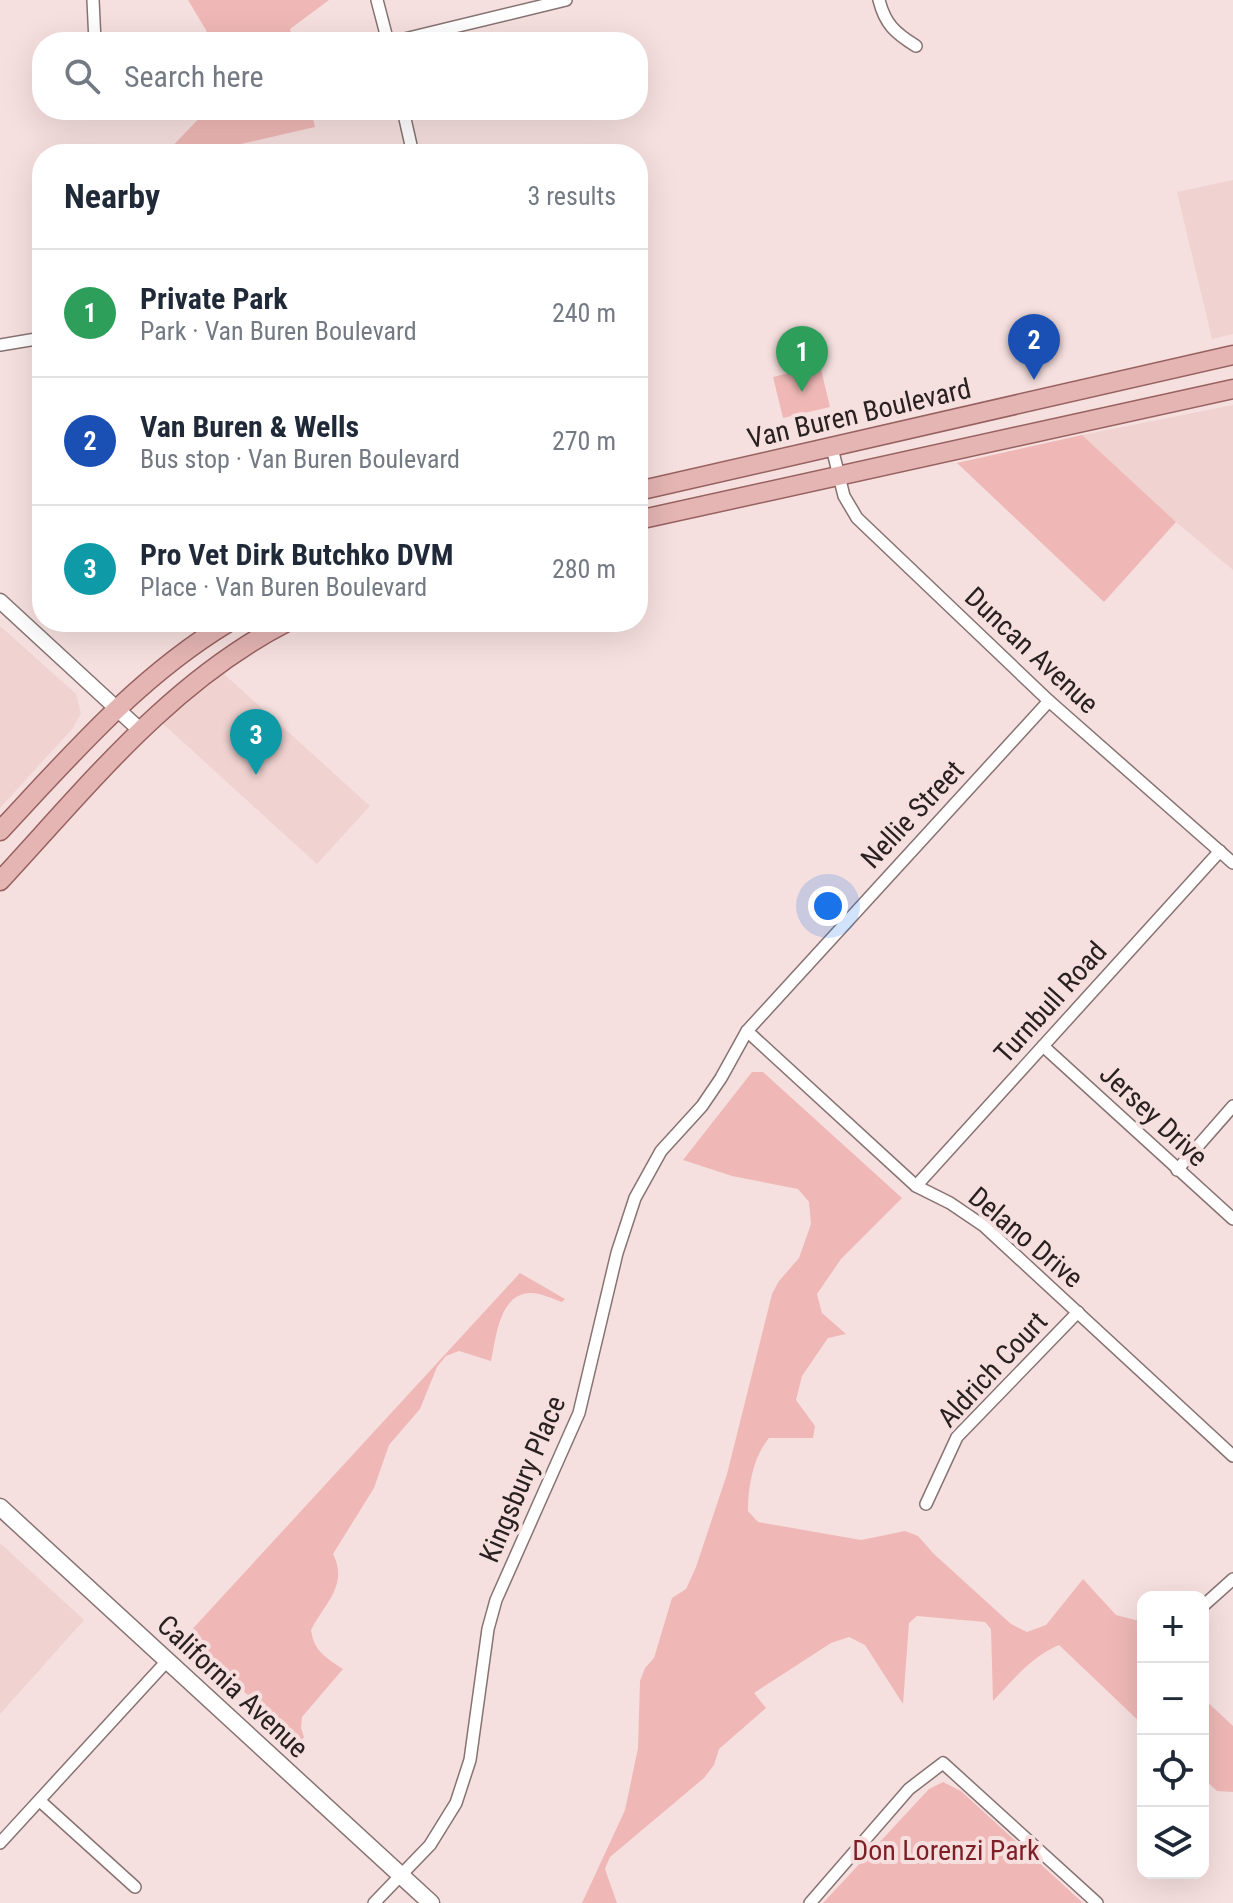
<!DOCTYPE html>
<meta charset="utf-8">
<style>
:root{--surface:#fff;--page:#f6f6f7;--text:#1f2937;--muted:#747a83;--line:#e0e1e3;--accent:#ea580c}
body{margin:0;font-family:"Roboto Condensed",sans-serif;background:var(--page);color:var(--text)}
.controls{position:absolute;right:24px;bottom:24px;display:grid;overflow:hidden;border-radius:16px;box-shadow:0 8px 32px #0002}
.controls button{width:72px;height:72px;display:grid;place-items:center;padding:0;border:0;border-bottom:2px solid var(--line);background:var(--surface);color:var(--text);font:40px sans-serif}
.you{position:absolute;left:828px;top:906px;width:28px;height:28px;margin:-20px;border:6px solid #fff;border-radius:50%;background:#1a73e8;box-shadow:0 0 0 12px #1a73e833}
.badge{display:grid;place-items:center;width:52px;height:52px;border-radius:50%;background:var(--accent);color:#fff;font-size:26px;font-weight:700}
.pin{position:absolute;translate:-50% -66px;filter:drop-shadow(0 2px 4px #0008)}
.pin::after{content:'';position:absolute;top:42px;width:28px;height:24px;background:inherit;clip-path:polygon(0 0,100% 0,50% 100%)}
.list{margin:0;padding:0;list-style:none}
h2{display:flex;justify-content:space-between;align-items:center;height:104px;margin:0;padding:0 32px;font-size:34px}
h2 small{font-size:26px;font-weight:400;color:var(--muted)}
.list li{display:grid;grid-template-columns:52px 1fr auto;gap:24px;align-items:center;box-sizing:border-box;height:128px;padding:0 32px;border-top:2px solid var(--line)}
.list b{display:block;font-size:30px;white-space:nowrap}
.list p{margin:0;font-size:26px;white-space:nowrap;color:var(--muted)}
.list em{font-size:26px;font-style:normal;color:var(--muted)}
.icon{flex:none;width:44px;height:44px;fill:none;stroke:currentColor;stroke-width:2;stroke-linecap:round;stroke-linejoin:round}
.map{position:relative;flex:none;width:1233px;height:1903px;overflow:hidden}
.search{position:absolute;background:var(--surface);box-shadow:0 8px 32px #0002;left:32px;top:32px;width:616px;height:88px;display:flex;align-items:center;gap:20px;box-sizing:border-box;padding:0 28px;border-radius:32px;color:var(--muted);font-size:30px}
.panel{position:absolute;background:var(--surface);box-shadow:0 8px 32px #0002;left:32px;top:144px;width:616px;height:488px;border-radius:32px}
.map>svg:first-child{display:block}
.built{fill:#f0d2d0}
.green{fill:#efb8b6}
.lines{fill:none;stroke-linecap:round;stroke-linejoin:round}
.minor-casing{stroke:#867372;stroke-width:14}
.tertiary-casing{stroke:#867372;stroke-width:17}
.secondary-casing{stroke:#867372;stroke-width:19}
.primary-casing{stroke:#97615f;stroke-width:21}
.minor{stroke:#fff;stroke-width:11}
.tertiary{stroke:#fff;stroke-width:14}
.secondary{stroke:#fff;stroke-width:16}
.primary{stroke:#e4b5b3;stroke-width:18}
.labels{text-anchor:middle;stroke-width:8;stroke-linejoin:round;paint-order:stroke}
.street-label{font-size:28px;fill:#292121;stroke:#f6e0df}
.park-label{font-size:28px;fill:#7c1f26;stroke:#f6e0df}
</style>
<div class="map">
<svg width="1233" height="1903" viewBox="0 0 1233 1903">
<rect width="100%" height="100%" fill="#f6e0df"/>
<!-- built -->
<g class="built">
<path d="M1233,180V334L1212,339L1177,192Z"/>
<path d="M1233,405V570L1176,522L1082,435Z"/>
<path d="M0,626L76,694L81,713L73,728L0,808Z"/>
<path d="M224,674L370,806L317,864L161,722L190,696Z"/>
<path d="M0,1543L84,1620L0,1714Z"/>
</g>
<!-- green -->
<g class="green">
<path d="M188,0H329L290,29L293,42H209L206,30Z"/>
<path d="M207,110H311L315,127L198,154H165Z"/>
<path d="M820,365L830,407L783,418L773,377Z"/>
<path d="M1082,435L1176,522L1104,602L957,463Z"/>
<path d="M752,1072H763L902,1198L841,1259L817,1294L822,1313L846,1334L828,1338L802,1376L796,1400L815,1426L813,1438H769C753,1457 748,1487 748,1511L758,1522L861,1540L905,1531L918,1536L934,1554L1011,1624L1027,1632L1046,1625L1083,1579L1116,1615L1143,1622V1725L1059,1645C1031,1657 1013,1680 993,1701L991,1629L985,1622L917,1616L909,1623L903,1704L865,1645L849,1637L831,1643L754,1693L766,1708L719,1749L714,1765L704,1778L610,1857L605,1869L617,1903H582L625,1810L638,1748L640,1681L645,1668L654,1658L672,1598L686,1589L696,1567L727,1474L772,1294L779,1281L799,1258L811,1224L809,1202L798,1189L732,1176L683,1160Z"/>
<path d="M520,1273L565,1299L562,1302C553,1299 541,1293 531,1293C499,1293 496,1339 491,1361L459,1351L446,1356L437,1367L420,1409L389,1445L374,1488L333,1554C349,1585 324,1604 311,1630C314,1651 326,1658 343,1669L302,1717L301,1728L304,1737L299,1744L186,1636Z"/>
<path d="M1203,1698L1233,1726V1792L1217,1791L1203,1778Z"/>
<path d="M943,1782L961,1791L1083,1903H823L929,1789Z"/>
</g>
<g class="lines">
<!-- minor casing -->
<g class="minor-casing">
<g id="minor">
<path d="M93,0L95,42"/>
<path d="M377,0L388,42"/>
<path d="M879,0C885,24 895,33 916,46"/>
<path d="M392,42L566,0"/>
<path d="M403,110L413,154"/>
<path d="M0,345L42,338"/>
<path d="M832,448L844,496L857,518L1049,701L1233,863"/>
<path d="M747,1031L916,1186L950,1203L984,1226L1233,1456"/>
<path d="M1043,1046L1233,1219"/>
<path d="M1177,1170L1233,1106"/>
<path d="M916,1186L1220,851"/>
<path d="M926,1504L957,1437L1078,1312"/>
<path d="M1203,1606L1233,1579"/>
<path d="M40,1801L135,1887"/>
<path d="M0,1843L167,1661"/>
<path d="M374,1903L430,1845L456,1803L470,1760L488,1629L496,1600L579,1413L617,1253L635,1198L661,1151L702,1106L721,1078L747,1031L1049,701"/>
<path d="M810,1903L909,1789L943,1763L1097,1903"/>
</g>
</g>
<!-- tertiary casing -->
<g class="tertiary-casing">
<path id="tertiary" d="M0,601L140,730"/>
</g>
<!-- secondary casing -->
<g class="secondary-casing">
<path id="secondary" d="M0,1507L431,1903"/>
</g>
<!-- primary casing -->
<g class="primary-casing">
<g id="primary">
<path d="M638,491L1233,355"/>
<path d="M638,520L1233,389"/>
<path d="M0,831C71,755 139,676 229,622"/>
<path d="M0,881C88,786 170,682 287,622"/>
</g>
</g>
<!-- minor -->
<use href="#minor" class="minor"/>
<!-- tertiary -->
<use href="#tertiary" class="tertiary"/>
<!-- secondary -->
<use href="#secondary" class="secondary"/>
<!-- primary -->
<use href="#primary" class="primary"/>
</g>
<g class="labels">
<!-- street labels -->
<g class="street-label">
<text transform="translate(859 413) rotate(-13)" y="10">Van Buren Boulevard</text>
<text transform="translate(1032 650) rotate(43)" y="10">Duncan Avenue</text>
<text transform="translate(912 814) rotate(-47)" y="10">Nellie Street</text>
<text transform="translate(1050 1002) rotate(-48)" y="10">Turnbull Road</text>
<text transform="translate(1154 1115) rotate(43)" y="10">Jersey Drive</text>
<text transform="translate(1026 1237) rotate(40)" y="10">Delano Drive</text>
<text transform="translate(992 1369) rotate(-47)" y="10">Aldrich Court</text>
<text transform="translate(522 1479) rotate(-67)" y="10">Kingsbury Place</text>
<text transform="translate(233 1686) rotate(43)" y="10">California Avenue</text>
</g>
<!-- park labels -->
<g class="park-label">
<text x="946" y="1860">Don Lorenzi Park</text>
</g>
</g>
</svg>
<div class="controls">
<button>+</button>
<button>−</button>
<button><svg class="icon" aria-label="locate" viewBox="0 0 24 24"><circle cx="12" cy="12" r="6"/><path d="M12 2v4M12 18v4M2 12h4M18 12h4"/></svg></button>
<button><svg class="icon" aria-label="layers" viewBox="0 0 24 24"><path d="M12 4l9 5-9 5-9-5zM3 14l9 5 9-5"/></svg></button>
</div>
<div class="you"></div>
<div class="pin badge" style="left:802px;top:392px;background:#2e9e5b">1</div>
<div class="pin badge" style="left:1034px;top:380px;background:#1a4fb4">2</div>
<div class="pin badge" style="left:256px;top:775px;background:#0f9aa8">3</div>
<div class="search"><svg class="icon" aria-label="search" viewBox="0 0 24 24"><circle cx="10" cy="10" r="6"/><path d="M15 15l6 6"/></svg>Search here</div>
<section class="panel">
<h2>Nearby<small>3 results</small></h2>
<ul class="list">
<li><span class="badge" style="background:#2e9e5b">1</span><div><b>Private Park</b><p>Park · Van Buren Boulevard</p></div><em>240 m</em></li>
<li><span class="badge" style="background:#1a4fb4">2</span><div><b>Van Buren &amp; Wells</b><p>Bus stop · Van Buren Boulevard</p></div><em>270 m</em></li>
<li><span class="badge" style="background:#0f9aa8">3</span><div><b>Pro Vet Dirk Butchko DVM</b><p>Place · Van Buren Boulevard</p></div><em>280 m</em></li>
</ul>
</section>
</div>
